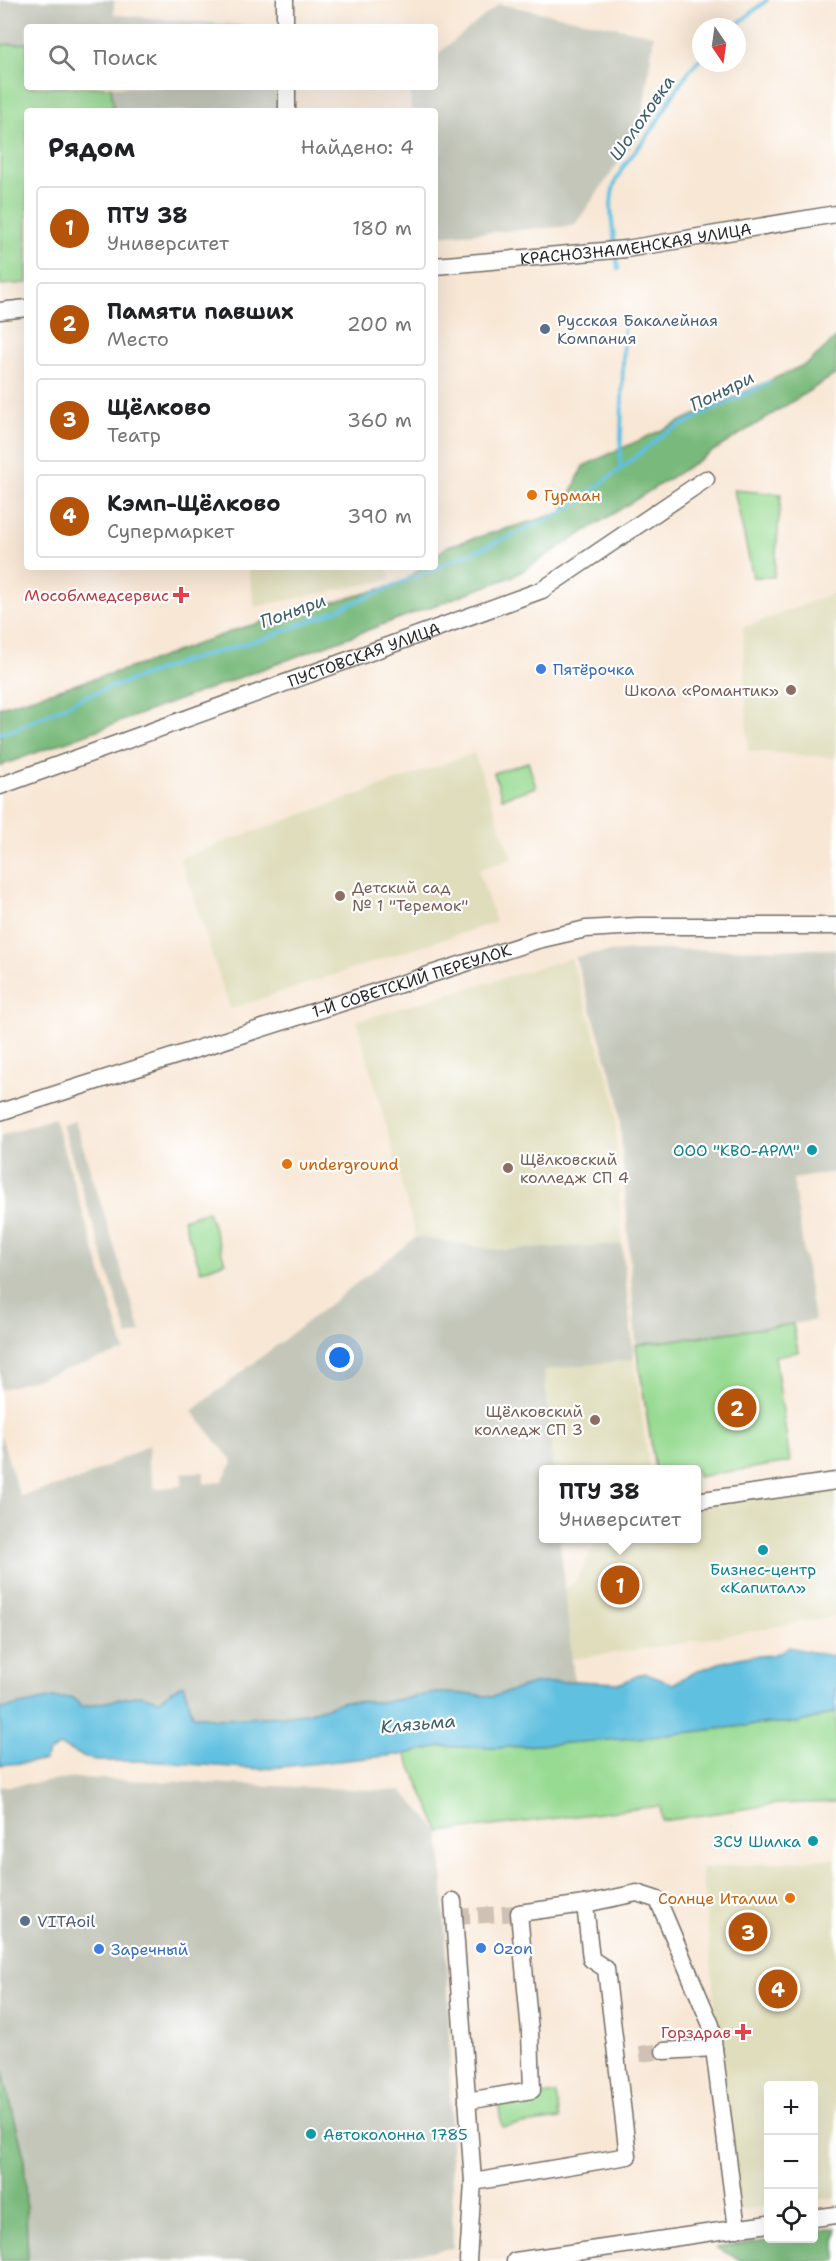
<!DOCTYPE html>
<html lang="ru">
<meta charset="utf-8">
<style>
:root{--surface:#fff;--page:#f2f2f2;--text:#202124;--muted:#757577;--line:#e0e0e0;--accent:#b45309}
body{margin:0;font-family:"Shantell Sans",sans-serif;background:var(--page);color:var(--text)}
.controls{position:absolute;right:18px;bottom:18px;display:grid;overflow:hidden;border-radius:6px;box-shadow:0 6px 24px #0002}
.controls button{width:54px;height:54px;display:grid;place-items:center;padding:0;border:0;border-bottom:2px solid var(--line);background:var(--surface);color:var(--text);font:30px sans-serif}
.compass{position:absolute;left:692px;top:18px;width:54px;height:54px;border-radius:50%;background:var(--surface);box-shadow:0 6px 24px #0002;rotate:167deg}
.you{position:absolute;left:340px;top:1358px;width:21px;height:21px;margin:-15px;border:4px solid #fff;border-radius:50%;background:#1a73e8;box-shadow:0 0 0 9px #1a73e833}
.badge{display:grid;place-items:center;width:39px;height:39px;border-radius:50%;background:var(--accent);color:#fff;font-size:20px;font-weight:700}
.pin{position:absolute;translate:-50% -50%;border:3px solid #fff;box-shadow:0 2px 6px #0006}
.popup{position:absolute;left:539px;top:1465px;width:162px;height:78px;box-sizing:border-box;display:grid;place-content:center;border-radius:6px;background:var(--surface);filter:drop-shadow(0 2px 4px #0005);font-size:20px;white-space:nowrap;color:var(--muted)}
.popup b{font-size:22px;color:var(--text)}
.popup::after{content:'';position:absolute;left:50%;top:100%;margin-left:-12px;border:12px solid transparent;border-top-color:var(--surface)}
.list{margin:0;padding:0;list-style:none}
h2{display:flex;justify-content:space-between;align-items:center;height:78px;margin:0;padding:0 24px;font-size:26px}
h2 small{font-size:20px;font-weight:400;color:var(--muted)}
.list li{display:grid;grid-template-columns:39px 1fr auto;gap:18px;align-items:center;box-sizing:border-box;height:84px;margin:0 12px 12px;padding:0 12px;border:2px solid var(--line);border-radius:6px}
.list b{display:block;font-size:22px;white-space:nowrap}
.list p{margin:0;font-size:20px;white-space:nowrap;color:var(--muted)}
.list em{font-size:20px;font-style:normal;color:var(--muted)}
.icon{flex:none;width:33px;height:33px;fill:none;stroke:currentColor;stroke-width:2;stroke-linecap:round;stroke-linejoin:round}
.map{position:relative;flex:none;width:836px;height:2261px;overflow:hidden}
.search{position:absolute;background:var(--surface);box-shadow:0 6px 24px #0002;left:24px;top:24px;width:414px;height:66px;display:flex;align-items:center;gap:15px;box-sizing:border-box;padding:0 21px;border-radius:6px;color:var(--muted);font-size:22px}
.panel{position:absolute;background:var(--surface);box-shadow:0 6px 24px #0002;left:24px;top:108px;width:414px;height:462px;border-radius:6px}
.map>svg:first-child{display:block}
.built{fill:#dfddbb}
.industrial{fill:#c3c6b9}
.green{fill:#97da92;stroke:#61825e;stroke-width:1.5;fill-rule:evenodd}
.forest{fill:#79ba7c;stroke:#527254;stroke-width:1.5}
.water{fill:#61c0e0;stroke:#467686;stroke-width:1.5}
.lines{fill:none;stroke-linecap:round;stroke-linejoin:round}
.stream{stroke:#61c0e0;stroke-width:4}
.minor-tunnel{stroke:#cfc1b3;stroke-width:16;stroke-dasharray:16 8;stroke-linecap:butt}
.minor-casing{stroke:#736d66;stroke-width:19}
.minor{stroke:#fff;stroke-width:16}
.service-dot{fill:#5c6f8a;stroke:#fff;stroke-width:2}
.food-dot{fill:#e8710a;stroke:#fff;stroke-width:2}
.health-dot{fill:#e0444e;stroke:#fff;stroke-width:2}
.shop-dot{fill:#3f7fe0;stroke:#fff;stroke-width:2}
.education-dot{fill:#8d6e63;stroke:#fff;stroke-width:2}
.culture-dot{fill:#0f9aa8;stroke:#fff;stroke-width:2}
.labels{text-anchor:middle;stroke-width:4.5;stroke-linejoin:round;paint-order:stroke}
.street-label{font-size:16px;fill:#2b2b2b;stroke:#fff}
.service-label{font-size:16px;fill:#4e5e75;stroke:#fff;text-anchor:start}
.food-label{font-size:16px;fill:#c56008;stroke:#fff;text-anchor:start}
.health-label{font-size:16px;fill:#be3a42;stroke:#fff;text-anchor:end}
.shop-label{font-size:16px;fill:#366cbe;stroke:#fff;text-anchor:start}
.education-label{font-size:16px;fill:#785e54;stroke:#fff;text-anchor:end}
.culture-label{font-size:16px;fill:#0d838f;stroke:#fff;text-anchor:end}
.water-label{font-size:18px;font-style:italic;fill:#3e5f6a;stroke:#fff}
</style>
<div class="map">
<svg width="836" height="2261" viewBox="0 0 836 2261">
<rect width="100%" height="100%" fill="#fff"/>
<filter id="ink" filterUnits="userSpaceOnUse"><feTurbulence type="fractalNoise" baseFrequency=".0167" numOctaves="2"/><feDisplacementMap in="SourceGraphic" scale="12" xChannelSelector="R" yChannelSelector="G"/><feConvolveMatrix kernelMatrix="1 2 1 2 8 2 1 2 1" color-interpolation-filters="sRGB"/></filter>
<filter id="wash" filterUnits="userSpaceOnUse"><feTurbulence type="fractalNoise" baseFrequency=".008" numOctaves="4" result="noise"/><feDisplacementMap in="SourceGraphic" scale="24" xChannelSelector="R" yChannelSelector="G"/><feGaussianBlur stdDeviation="1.35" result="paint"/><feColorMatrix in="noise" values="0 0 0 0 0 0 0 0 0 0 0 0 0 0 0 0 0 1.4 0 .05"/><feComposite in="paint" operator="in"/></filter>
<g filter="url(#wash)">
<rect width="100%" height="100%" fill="#f8e7d5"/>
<!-- built -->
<g class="built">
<path d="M248,567H388L390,579L255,607Z"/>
<path d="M836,592V758L748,751L743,628Z"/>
<path d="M474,753L512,859L478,870L496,922L230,1009L180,858Z"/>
<path d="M571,958L615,1099L622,1244L499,1250L416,1237L357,1021Z"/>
<path d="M634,1359L649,1469H553L543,1370Z"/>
<path d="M836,1485V1616L677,1644L572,1659L565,1588L575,1582L597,1539L696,1538L697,1507Z"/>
<path d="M836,1858V2197L814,2200V2086H768V2206L737,2211L701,1868Z"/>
</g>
<!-- industrial -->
<g class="industrial">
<path d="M0,0H114V15L263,27H27V43L0,45Z"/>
<path d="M499,4L654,35L640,132L574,226L435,236V111H411L410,87H435V56Z"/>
<path d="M111,87H276L277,111H114Z"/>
<path d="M836,949V1172L793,1179L814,1321L636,1345L618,1097L575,957L594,953L637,950Z"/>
<path d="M54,1118L125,1351L0,1390V1136Z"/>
<path d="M75,1121L141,1332L128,1336L62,1125Z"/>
<path d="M416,1237L499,1250L622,1244L634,1359L544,1370L553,1469L544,1470V1538L560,1539L574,1681L533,1684L492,1697L472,1694L436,1693L385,1702L345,1701L311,1712L283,1716L217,1719L192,1715L183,1684L159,1700L140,1695L81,1707L0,1709V1434L20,1496L79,1480L149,1445L148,1464L155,1489L182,1486V1473L204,1472V1484L221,1482L233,1462L192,1411Z"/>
<path d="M78,1778L402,1791L440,1832L448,1978L453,2248L371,2261H28L24,2156L0,2061V1787Z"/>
</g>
<!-- green -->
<g class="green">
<path d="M27,43V87H111L114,111H27V283L0,285V45Z"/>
<path d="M734,490L781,494L774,577H753Z"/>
<path d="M528,762L536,787L502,798L494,773Z"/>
<path d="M208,1211L225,1262L201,1271L183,1219Z"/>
<path d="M793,1324L798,1352L775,1356L790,1462L697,1477L696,1470L655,1469L636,1345ZM732,1394H742L750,1402L748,1415C741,1423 731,1423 725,1414L724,1403Z"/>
<path d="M836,1712V1802L777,1804L662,1821L660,1806L440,1832L405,1754L441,1746L495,1748L648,1737L769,1723H798Z"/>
<path d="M556,2094L560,2119L502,2127L498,2102Z"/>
</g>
<!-- forest -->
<g class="forest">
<path d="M836,338V374L514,576L0,766V707L143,664L238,629L402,583L422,567H435V556L448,546L563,512L583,466L808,363Z"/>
<path d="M0,2061L24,2156L28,2261H0Z"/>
<path d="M836,2228V2261H742L716,2248L773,2239L814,2238V2232Z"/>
</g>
<!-- water -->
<path class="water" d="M788,1647L832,1656L836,1652V1712L798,1723H769L648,1737L495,1748L441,1746L405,1754L261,1769L146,1761H95L60,1746L49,1752L44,1761L0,1765V1709L54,1698H74L81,1707L140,1695L159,1700L183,1684L193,1715L217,1719L283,1716L311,1712L345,1701L385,1702L436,1693L472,1694L492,1697L533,1684L574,1681L621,1683L644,1673L673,1684C693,1671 715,1663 739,1658C758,1653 770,1661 788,1647Z"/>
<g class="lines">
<!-- stream -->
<g class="stream">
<path d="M734,27L767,0"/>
<path d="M615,245C613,228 609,211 612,194C617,168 637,151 651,131C667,107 680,78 701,58"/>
<path d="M617,255L618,269"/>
<path d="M620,470L624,330"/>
<path d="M0,733L16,729L87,696L181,662L263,639L323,616L520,532L563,512L619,470L665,433L770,382"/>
</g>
</g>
</g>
<g filter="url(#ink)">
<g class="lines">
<!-- minor-tunnel -->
<g class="minor-tunnel">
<path d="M454,1917L519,1913"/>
<path d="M640,2054L664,2051"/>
</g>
<!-- minor casing -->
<g class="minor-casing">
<g id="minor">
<path d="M285,0V27"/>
<path d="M287,87V111"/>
<path id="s1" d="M435,266L626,249L836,214"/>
<path d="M0,311L27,308"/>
<path id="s2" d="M0,786L542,590L706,479"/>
<path id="s3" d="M0,1112L538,940L586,929L638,926H836"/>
<path d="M696,1501L836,1481"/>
<path d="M453,1901L473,2182"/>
<path d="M664,2051L714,2048"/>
<path d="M467,2101L532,2090L530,2032L519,1913L585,1904"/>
<path d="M814,2218L836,2215"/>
<path d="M468,2261L473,2182L628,2156L606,1969L591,1959L585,1904L637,1893L658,1900L711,2025L737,2229"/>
<path d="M515,2261L768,2224"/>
</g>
</g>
<!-- minor -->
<use href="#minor" class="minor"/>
</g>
</g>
<!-- markers -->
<g class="service-dot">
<circle cx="545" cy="329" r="6"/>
<circle cx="25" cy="1921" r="6"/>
</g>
<g class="food-dot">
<circle cx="532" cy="495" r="6"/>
<circle cx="287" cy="1164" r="6"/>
<circle cx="790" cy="1898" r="6"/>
</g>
<g class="health-dot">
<path d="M178 586h6v6h6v6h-6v6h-6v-6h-6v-6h6z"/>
<path d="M740 2023h6v6h6v6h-6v6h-6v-6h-6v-6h6z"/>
</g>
<g class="shop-dot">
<circle cx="541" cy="669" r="6"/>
<circle cx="481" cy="1948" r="6"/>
<circle cx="99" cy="1949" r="6"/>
</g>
<g class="education-dot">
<circle cx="791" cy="690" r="6"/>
<circle cx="340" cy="896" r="6"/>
<circle cx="508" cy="1168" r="6"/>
<circle cx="595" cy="1420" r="6"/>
</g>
<g class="culture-dot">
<circle cx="812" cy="1150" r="6"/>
<circle cx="763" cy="1550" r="6"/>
<circle cx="813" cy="1841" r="6"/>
<circle cx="311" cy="2134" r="6"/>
</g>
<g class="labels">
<!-- street labels -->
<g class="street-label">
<text dy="6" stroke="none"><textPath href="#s1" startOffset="202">КРАСНОЗНАМЕНСКАЯ УЛИЦА</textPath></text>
<text dy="6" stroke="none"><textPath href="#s2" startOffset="387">ПУСТОВСКАЯ УЛИЦА</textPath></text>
<text dy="6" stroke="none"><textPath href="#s3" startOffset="432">1-Й СОВЕТСКИЙ ПЕРЕУЛОК</textPath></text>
</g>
<!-- service labels -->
<g class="service-label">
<text x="557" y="326">Русская Бакалейная<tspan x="557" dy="18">Компания</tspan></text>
<text x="37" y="1927">VITAoil</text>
</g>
<!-- food labels -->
<g class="food-label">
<text x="544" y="501">Гурман</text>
<text x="299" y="1170">underground</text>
<text x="778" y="1904" text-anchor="end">Солнце Италии</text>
</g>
<!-- health labels -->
<g class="health-label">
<text x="169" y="601">Мособлмедсервис</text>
<text x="731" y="2038">Горздрав</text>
</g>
<!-- shop labels -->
<g class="shop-label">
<text x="553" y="675">Пятёрочка</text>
<text x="493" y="1954">Ozon</text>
<text x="111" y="1955">Заречный</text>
</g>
<!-- education labels -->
<g class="education-label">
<text x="779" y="696">Школа «Романтик»</text>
<text x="352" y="893" text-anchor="start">Детский сад<tspan x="352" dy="18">№ 1 "Теремок"</tspan></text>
<text x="520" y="1165" text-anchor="start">Щёлковский<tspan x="520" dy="18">колледж СП 4</tspan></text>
<text x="583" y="1417">Щёлковский<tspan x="583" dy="18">колледж СП 3</tspan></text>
</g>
<!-- culture labels -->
<g class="culture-label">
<text x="800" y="1156">ООО "КВО-АРМ"</text>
<text x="763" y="1575" text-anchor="middle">Бизнес-центр<tspan x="763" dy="18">«Капитал»</tspan></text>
<text x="801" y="1847">ЗСУ Шилка</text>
<text x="323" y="2140" text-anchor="start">Автоколонна 1785</text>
</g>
<!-- water labels -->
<g class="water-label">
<text transform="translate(642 118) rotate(-55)" y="6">Шолоховка</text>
<text transform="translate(722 391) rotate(-26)" y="6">Поныри</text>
<text transform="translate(293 611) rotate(-20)" y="6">Поныри</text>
<text transform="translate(418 1724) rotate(-5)" y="6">Клязьма</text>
</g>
</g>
</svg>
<div class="controls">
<button>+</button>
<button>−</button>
<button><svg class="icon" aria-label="locate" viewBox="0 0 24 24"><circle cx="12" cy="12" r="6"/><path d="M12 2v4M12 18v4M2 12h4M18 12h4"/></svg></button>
</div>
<svg class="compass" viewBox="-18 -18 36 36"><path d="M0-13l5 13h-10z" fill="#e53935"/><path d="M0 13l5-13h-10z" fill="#757577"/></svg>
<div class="you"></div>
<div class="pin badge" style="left:620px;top:1585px">1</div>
<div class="popup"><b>ПТУ 38</b>Университет</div>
<div class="pin badge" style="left:737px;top:1408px">2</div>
<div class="pin badge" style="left:748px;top:1932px">3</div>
<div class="pin badge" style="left:778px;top:1989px">4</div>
<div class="search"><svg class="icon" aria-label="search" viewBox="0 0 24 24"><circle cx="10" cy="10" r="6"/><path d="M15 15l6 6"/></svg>Поиск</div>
<section class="panel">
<h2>Рядом<small>Найдено: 4</small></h2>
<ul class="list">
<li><span class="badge">1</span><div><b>ПТУ 38</b><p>Университет</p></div><em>180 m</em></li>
<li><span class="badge">2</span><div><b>Памяти павших</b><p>Место</p></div><em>200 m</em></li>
<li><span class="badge">3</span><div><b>Щёлково</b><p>Театр</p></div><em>360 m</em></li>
<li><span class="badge">4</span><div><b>Кэмп-Щёлково</b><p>Супермаркет</p></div><em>390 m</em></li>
</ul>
</section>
</div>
